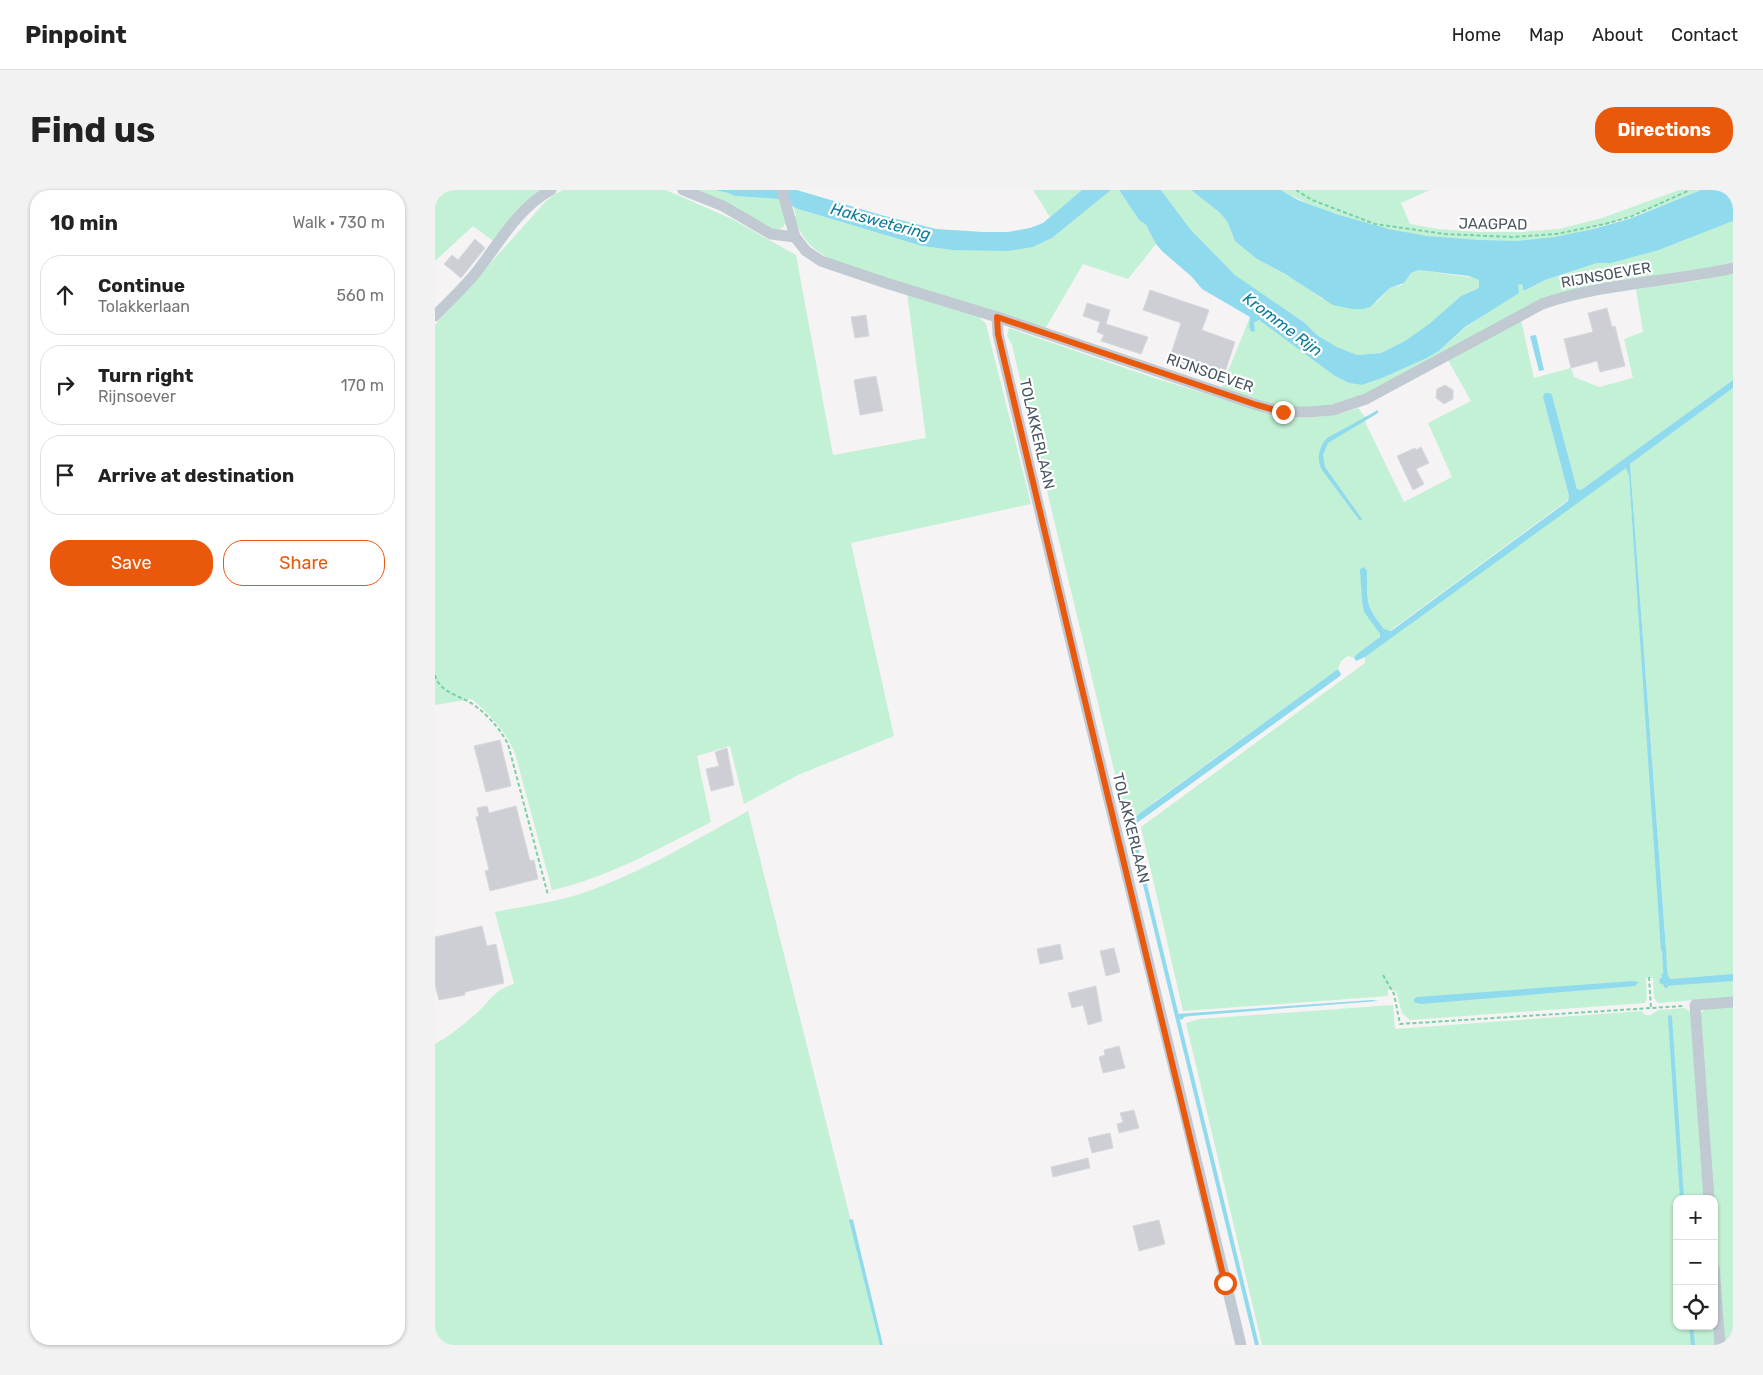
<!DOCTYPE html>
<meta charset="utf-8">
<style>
:root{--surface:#fff;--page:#f2f2f2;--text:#222;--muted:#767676;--line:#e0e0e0;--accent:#ea580c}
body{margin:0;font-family:Rubik,sans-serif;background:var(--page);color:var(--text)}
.controls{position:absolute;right:15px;bottom:15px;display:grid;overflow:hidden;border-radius:10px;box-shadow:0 1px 4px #0004}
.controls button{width:45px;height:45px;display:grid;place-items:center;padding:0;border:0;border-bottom:1px solid var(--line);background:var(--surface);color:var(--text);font:25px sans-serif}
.stop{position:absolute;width:15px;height:15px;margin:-11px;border:4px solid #ea580c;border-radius:50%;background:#fff}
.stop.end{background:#ea580c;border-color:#fff;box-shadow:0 1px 5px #0008}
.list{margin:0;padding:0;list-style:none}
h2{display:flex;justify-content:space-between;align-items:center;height:65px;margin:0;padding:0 20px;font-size:21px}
h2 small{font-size:16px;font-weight:400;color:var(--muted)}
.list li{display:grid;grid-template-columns:32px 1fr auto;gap:15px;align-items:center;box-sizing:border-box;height:80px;margin:0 10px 10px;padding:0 10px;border:1px solid var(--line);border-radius:20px}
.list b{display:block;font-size:19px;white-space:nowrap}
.list p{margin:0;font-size:16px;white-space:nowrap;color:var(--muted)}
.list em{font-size:16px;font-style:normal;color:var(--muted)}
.actions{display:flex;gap:10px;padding:15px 20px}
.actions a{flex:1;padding:11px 0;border:1px solid var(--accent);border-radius:20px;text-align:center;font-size:18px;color:var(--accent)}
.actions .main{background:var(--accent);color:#fff}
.icon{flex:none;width:28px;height:28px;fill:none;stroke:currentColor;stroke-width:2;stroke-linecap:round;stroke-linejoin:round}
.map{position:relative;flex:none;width:1298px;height:1155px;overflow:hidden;border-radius:20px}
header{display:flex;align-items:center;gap:30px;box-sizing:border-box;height:70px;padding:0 25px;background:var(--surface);border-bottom:1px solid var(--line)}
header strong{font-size:24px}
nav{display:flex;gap:28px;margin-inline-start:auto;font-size:18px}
.intro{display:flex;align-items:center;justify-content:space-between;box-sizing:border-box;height:120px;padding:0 30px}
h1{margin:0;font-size:35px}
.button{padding:12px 22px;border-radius:20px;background:var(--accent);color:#fff;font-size:18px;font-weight:700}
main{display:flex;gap:30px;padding:0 30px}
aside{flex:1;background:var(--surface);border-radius:20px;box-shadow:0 1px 4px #0004}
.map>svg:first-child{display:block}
.green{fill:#c3f1d5}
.water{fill:#90daee}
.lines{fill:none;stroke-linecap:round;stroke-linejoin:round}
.stream{stroke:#90daee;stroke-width:4}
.building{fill:#cdcfd5;stroke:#d7d9de}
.path{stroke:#7ad0a6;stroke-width:2;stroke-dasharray:4 2.5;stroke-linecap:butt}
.minor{stroke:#c1cad2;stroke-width:11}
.route{stroke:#ea580c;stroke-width:6}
.labels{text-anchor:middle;stroke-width:4.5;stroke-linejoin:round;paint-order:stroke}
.street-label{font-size:15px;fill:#4a5661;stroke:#fff}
.water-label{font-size:16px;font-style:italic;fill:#0c7c9b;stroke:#fff}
</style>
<header>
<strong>Pinpoint</strong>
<nav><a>Home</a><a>Map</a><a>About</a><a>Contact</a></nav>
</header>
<div class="intro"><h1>Find us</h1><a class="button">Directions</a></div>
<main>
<aside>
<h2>10 min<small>Walk · 730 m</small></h2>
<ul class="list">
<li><svg class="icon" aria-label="ahead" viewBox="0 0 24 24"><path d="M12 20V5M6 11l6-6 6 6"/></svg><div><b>Continue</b><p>Tolakkerlaan</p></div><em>560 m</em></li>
<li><svg class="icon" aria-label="right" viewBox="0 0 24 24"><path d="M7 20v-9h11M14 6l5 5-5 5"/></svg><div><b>Turn right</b><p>Rijnsoever</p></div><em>170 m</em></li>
<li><svg class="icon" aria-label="arrive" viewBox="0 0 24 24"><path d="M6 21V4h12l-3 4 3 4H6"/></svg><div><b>Arrive at destination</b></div></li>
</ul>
<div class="actions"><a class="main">Save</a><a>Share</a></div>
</aside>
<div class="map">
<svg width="1298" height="1155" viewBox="0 0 1298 1155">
<rect width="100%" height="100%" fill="#f5f3f3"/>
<!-- green -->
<g class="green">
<path d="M0,0H110L61,53L38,36L0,71Z"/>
<path d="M128,0H231L297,29L361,65L398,265L491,248L472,103L542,125L551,134L596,314L416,353L459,546L363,585L309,614L295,556L262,566L276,632C225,658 174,687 117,700L80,563C70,540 55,525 37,509L0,515V135L112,10L120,4Z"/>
<path d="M256,0H280L293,3L300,6L344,9L351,32L348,37L341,41Z"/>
<path d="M598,0H647L615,27Z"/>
<path d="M676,0H684L704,30L711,35L721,54L693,89L648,74L610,139L401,72C378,60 369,52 359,28L361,26L358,15L363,19L487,56L517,60L598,57L617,48Z"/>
<path d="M726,0H756L784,22L792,31L798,46L822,69L865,93L887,109L942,112L955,98L967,95L976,83L984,80L1040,88L1044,90V98L1026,106L994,134L970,151L946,163L922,165L902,157L882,145L870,133L800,85L756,40Z"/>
<path d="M846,0H995L966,13L975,34L1003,39L1044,42H1083L1124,39L1167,28L1244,0H1266C1219,19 1173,37 1122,47C1042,62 917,40 846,0Z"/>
<path d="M1298,31V75L1157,96L944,199L896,217L852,218L786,199L815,127L814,132L819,139C819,134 819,132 824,130L831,133L900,186L914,193L927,195L947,188L992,168L1004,161L1030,138L1053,122L1082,95L1087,94L1090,101L1110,90L1162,73H1176L1224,60Z"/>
<path d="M1298,83V190L1146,300L1142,299L1117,205L1108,207L1134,306L1133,310L956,440L953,441C948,439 945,435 942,430C930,415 933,399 932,380L931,378H926L927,412L929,422L945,444L944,449L919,468L913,466L906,471L903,479L719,612L696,631L686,609L577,155L572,146L574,138L716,187L846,227C873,229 898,227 923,218L930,227L931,234L969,312L1017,287L993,233L1036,211L1013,170L1086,130L1099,188L1136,178L1139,187L1164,197L1198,188L1189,149L1208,142L1201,99L1261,91Z"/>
<path d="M1298,198V807L1223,813L1219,808L1218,788H1211L1212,808L1210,813L975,830L967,823L961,801L953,799V806L748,821L706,637L930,473V467L954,449L1191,277L1194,286L1227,761L1231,759L1195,274Z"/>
<path d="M313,621L447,1155H0V854C15,846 29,834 42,823C56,810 59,800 79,794L60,722C84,717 110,714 135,707C196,689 257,652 313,621Z"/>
<path d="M958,815L960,839L1207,821L1210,825H1216L1223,820L1250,818L1256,823L1269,1009H1242V1136H1278L1280,1155H827L751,833L764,829Z"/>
<path d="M1298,816V1155H1289L1265,824L1271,818Z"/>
</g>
<!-- water -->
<g class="water">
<path d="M280,0H362L446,25L501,39L548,42H573L595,38L608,33L647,0H676L617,48L598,57L573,61L517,60L487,56L363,19L344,9L300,6L293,3Z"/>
<path d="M684,0H726L756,40L800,85L870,133L882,145L902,157L922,165L946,163L970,151L994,134L1026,106L1044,98V90L1034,86L984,80L976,83L969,93L955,98L935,117L928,119H917L898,115L850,84L822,69L800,51L792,31L784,22L756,0H846L863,10L904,25L954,39L992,46L1044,50L1082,51L1120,47L1158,39L1194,29L1266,0H1298V31L1224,60L1176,73H1162L1110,90L1089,101L1087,94L1083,95L1084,103L1030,137L1004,161L992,168L947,188L927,195L914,193L900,186L824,130L819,133L820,141L816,142L814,136L815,127L767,99L757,87L727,61L721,54L711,35L704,30Z"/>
<path d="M1101,145L1109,180L1104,181L1095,146Z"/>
<path d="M1298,190V198L1195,274L1231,759L1226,761L1194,286L1191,278L930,467L921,471L919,468L921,465L945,447V444L929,422L927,412L925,379L929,377L932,380C933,411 929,414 949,439L956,441L1133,311L1134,306L1108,207L1110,203H1115L1117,205L1142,299L1146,300Z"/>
<path d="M943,220V223L893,253L888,265L890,277L927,329L925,331L887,280C881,269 884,257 892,248Z"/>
<path d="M903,479L906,484L905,486L706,630L703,632L701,639L694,642V634L705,623Z"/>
<path d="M1232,783L1235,789H1237L1298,784V791L1231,796L1225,793L1224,790L1227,787L1226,784Z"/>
<path d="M1198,791L1204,792L1200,796L986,814L979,812V809L982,807Z"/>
<path d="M937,810L943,811L755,826L749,827L747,830L742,827V824Z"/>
<path d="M416,1029L418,1030L448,1155H445L414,1030Z"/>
</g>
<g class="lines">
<!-- stream -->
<g class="stream">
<path d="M697,641L822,1155"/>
<path d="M1229,760L1231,796"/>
<path d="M1235,827L1247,1009"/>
<path d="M1256,1136L1258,1155"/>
</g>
</g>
<!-- building -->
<g class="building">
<path d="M40,49L50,58L26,88L9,74L17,65L23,70Z"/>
<path d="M715,100L774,120L767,140L800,152L788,188L734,170L746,133L708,120Z"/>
<path d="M652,113L675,120L671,134L713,147L706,164L666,151L669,145L662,142L665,132L648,126Z"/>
<path d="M1172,118L1177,137L1180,136L1190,176L1165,182L1162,171L1136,178L1129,149L1158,142L1153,123Z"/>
<path d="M431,125L434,146L420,148L416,127Z"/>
<path d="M441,186L448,221L425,225L419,190Z"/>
<path d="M1010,195L1018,200V209L1009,214L1001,208L1002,199Z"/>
<path d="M986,257L994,273L981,279L989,294L978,300L962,266L980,258L981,260Z"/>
<path d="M65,550L76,596L51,602L39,556Z"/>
<path d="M292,558L299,595L276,601L271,579L284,576L280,562Z"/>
<path d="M52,616L54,623L81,616L95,671L99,670L103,689L55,701L50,681L54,680L41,627L44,626L42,618Z"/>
<path d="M47,736L52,756L61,754L69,793L30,802V805L4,810L0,795V747Z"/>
<path d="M625,754L628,769L605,774L602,759Z"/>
<path d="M679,758L685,782L671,786L665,761Z"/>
<path d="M661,796L667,831L653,835L648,815L637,818L633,803Z"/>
<path d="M684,856L690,878L668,883L664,867L670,865L669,860Z"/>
<path d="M699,920L704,938L684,943L682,934L688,932L685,923Z"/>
<path d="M675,943L678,958L657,963L653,948Z"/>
<path d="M653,968L655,978L618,987L616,977Z"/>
<path d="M724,1030L730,1054L704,1061L698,1036Z"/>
</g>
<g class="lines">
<!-- path -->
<g class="path">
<path d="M861,0L877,10L940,34L1010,44L1077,47L1121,44L1170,34L1195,27L1255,0"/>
<path d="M0,485C5,504 26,505 39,515C54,526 65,539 73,554L113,705"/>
<path d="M948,785L959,804L965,834L1248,816"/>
<path d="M1214,787L1216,818"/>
</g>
<!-- minor -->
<g class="minor">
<path d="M248,0L288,16L336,44L360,47"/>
<path d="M347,0L360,47L371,61L386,71L451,93L562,127L822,215L848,222H873L898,220L931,209L1107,114C1169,93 1234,92 1298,78"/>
<path d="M0,126C14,111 30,97 43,80C64,53 84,17 116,0"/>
<path d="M562,127L563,144L642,478L806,1155"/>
<path d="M1274,1009L1260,815L1298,812"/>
<path d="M1279,1078L1285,1155"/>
</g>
</g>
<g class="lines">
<!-- route -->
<path class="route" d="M790,1093L642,478L563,144L562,127L822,215L848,222"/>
</g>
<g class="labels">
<!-- street labels -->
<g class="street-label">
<text transform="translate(1058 34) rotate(1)" y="5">JAAGPAD</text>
<text transform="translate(1171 85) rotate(-10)" y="5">RIJNSOEVER</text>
<text transform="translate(775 183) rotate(19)" y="5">RIJNSOEVER</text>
<text transform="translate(602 244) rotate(77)" y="5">TOLAKKERLAAN</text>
<text transform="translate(696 638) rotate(76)" y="5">TOLAKKERLAAN</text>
</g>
<!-- water labels -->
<g class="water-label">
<text transform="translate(446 31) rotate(15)" y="6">Hakswetering</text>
<text transform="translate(848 134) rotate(37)" y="6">Kromme Rijn</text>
</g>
</g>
</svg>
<div class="controls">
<button>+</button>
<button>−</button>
<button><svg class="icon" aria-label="locate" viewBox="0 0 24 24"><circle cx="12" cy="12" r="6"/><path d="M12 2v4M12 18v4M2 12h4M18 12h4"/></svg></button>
</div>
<div class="stop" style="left:790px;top:1093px"></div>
<div class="stop end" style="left:848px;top:222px"></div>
</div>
</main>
